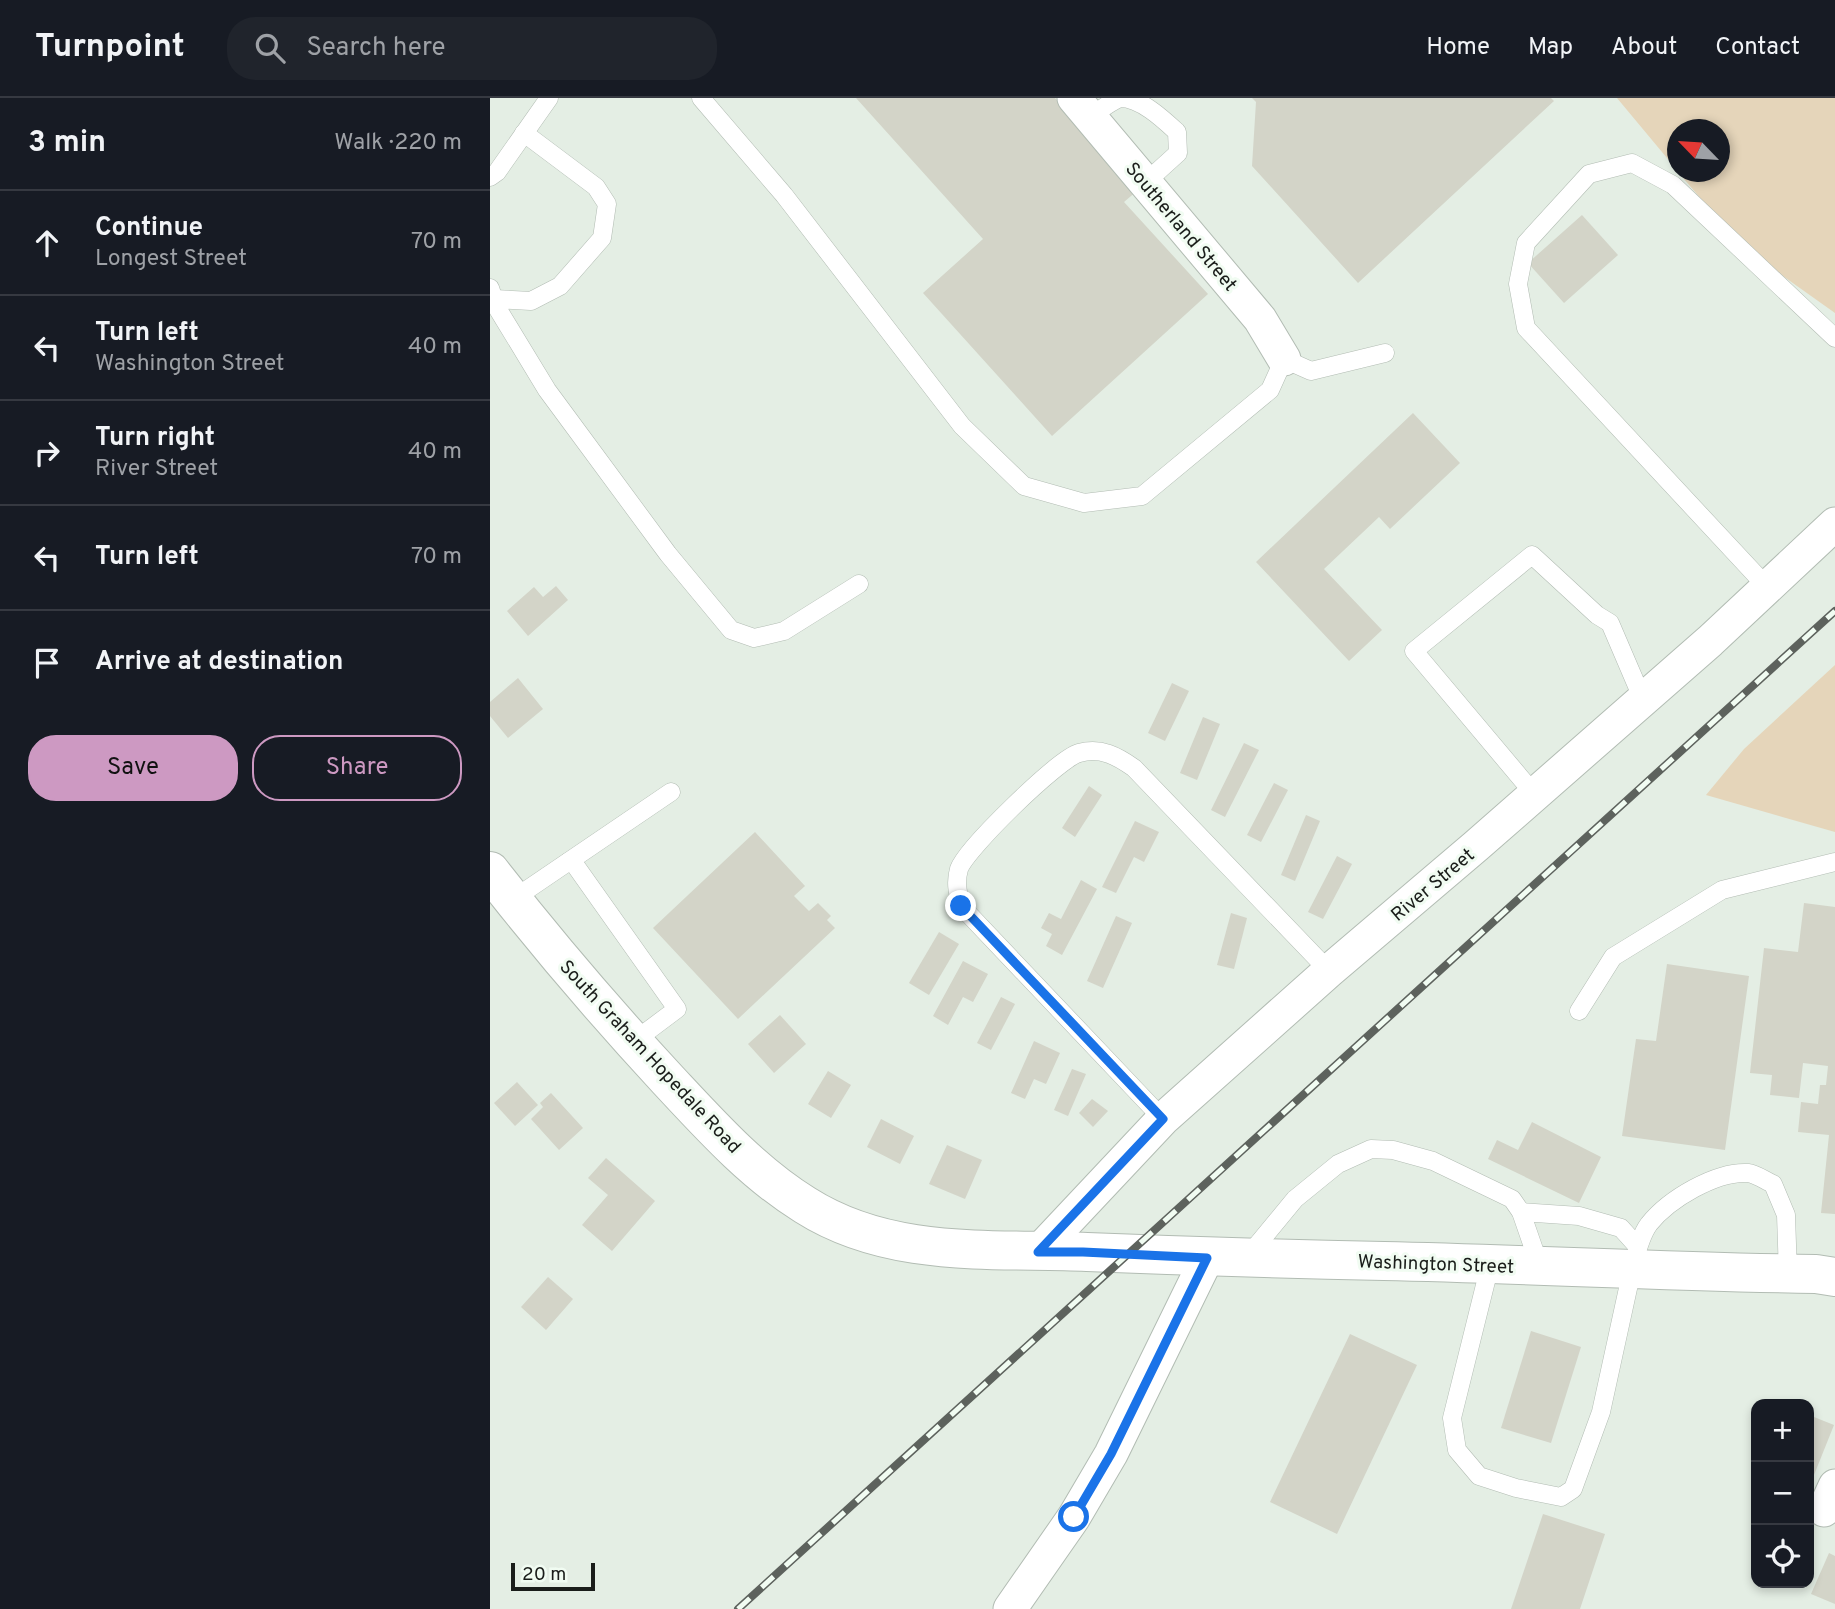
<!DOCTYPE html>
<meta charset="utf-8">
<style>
:root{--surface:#171b24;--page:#20242c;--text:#f1f3f6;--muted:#9ea1a6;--line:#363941;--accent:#cd99c2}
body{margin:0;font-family:Overpass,sans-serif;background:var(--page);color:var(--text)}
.controls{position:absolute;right:21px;bottom:21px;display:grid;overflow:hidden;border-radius:14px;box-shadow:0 4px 10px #0003}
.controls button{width:63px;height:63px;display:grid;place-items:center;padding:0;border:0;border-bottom:2px solid var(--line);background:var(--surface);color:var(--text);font:35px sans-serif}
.compass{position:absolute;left:1177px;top:21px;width:63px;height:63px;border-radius:50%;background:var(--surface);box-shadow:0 4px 10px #0003;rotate:295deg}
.scale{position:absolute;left:21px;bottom:18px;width:84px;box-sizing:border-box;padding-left:7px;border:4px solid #1a1d1a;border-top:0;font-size:19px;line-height:24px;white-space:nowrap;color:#1a1d1a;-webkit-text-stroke:5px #f1fcf2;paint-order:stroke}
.stop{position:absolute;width:21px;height:21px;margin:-16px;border:5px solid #1a73e8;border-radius:50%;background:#fff}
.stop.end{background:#1a73e8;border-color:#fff;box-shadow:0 2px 7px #0008}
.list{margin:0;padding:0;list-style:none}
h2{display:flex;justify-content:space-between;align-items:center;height:91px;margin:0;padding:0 28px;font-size:30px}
h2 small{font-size:23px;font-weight:400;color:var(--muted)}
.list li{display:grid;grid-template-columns:46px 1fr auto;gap:21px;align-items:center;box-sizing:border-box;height:105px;padding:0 28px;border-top:2px solid var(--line)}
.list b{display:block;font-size:26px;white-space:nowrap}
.list p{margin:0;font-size:23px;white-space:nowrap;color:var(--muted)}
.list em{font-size:23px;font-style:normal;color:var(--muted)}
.actions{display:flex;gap:14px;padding:21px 28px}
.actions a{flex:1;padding:16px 0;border:2px solid var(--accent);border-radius:28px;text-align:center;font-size:24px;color:var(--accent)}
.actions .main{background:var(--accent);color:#111}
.icon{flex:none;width:38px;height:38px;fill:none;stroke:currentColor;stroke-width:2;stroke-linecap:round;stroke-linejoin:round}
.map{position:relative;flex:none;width:1345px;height:1511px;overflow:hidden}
header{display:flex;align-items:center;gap:42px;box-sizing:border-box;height:98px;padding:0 35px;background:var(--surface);border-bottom:2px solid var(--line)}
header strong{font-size:33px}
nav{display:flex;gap:38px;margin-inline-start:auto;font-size:24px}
.search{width:490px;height:63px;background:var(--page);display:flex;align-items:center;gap:18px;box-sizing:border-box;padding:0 24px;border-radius:28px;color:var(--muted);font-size:26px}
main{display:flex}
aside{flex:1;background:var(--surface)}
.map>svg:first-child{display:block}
.green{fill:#e5d5ba}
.building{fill:#d3d4c8}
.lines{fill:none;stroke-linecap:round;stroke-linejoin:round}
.lane-casing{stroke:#b2bcb3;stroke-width:19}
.street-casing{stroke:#b2bcb3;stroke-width:35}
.secondary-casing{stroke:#b2bcb3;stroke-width:40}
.lane{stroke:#fff;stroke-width:18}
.street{stroke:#fff;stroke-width:33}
.secondary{stroke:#fff;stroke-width:38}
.rail-casing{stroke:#5d625d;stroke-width:8}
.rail{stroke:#f1fcf2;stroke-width:5;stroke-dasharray:16;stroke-linecap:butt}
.route{stroke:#1a73e8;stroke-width:9}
.labels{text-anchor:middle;stroke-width:6;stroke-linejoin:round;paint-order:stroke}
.street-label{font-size:19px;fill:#1a1d1a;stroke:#f1fcf2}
</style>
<header>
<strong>Turnpoint</strong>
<div class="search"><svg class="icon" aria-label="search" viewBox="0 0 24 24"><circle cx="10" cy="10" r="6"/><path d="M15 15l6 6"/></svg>Search here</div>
<nav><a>Home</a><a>Map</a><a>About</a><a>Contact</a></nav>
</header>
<main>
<aside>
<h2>3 min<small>Walk · 220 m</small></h2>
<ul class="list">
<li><svg class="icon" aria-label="ahead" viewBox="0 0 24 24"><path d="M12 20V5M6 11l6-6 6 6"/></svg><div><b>Continue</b><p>Longest Street</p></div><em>70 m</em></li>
<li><svg class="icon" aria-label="left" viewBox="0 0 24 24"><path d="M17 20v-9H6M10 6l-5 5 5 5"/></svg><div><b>Turn left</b><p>Washington Street</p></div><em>40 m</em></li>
<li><svg class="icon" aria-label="right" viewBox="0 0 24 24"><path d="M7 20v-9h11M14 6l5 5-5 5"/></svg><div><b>Turn right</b><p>River Street</p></div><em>40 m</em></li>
<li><svg class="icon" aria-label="left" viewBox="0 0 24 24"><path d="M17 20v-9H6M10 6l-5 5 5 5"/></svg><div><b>Turn left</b></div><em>70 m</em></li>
<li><svg class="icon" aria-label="arrive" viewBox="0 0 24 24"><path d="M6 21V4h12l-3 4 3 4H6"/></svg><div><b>Arrive at destination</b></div></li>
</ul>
<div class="actions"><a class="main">Save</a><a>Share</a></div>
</aside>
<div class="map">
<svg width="1345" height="1511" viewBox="0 0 1345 1511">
<rect width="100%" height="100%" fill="#e4eee4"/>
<!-- green -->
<g class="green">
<path d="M1127,0H1345V215L1252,149L1188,74H1230V32H1188L1187,72Z"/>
<path d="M1345,567V734L1216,697L1254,651Z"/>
</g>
<!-- building -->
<g class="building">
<path d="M366,0H565L648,92L634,104L718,196L562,338L433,195L493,141Z"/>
<path d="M762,0H1061L1064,3L868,185L762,68L766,4Z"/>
<path d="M1092,117L1128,157L1074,205L1038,165Z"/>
<path d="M923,315L970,365L900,431L889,419L834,471L892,532L859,563L766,464Z"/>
<path d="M66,488L78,502L38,538L17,513L44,489L53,499Z"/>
<path d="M28,580L53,611L18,640L0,618V604Z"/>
<path d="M682,585L699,593L675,643L658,635Z"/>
<path d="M713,619L730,626L707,682L690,675Z"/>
<path d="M754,645L769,652L735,719L721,712Z"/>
<path d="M784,685L798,692L771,744L757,737Z"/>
<path d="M599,688L612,697L585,739L572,730Z"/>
<path d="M816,717L830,723L805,783L791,777Z"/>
<path d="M645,723L669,734L654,764L644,759L626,795L612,789Z"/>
<path d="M265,734L315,788L304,798L319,813L328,805L341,818L337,822L345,830L248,921L163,830Z"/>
<path d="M847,758L862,766L833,821L818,814Z"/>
<path d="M591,782L607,791L572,857L556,848L562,836L551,830L559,815L571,821Z"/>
<path d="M1314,805L1345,809V1116L1331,1115L1339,1037L1308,1034L1311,1004L1328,1006L1330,987H1336L1338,968L1313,965L1309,1000L1280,997L1282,977L1260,975L1274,850L1308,854Z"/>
<path d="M741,815L757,820L744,871L727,867Z"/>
<path d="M626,818L642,825L613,890L597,883Z"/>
<path d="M449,834L469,846L439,897L419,885Z"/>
<path d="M473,863L498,876L483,904L473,899L458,927L443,918Z"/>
<path d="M1177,866L1259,878L1235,1052L1132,1038L1146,941L1166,943Z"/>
<path d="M511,899L525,906L501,952L487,945Z"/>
<path d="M290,917L316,946L284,975L258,946Z"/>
<path d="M544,943L570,955L556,986L544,981L535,1001L521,995Z"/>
<path d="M582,971L596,976L578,1018L564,1012Z"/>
<path d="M338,973L361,987L341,1020L318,1006Z"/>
<path d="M27,984L48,1007L25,1028L4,1005Z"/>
<path d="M61,995L93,1030L69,1052L41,1021L53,1009L50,1005Z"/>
<path d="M602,1001L618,1013L603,1029L589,1015Z"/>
<path d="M391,1021L424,1038L410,1066L377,1049Z"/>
<path d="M1042,1024L1111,1059L1089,1105L998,1061L1007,1042L1028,1052Z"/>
<path d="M457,1047L492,1062L475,1101L439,1086Z"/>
<path d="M116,1060L165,1103L122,1153L92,1127L118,1097L98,1080Z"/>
<path d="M58,1179L83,1201L56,1232L31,1209Z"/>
<path d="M1041,1233L1091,1249L1061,1345L1011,1330Z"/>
<path d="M860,1236L927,1267L847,1436L780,1404Z"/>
<path d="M1319,1317L1344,1327L1322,1382L1319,1380Z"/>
<path d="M1053,1416L1115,1436L1090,1511H1021Z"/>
<path d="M1339,1455L1345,1458V1506L1321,1496Z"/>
</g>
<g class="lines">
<!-- lane casing -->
<g class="lane-casing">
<g id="lane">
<path d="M211,0L294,97L472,328L534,388L594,405L652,398L780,292L794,261L821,273L895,255"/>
<path d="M600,19C609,13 620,4 630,0C651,0 673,21 687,34L688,55L656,84"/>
<path d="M0,79L7,74L59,0"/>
<path d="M0,190L6,208L57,292L178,456L241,532L264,540L294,533L369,486"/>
<path d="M4,201L41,203L70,188L112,140L117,106L106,89L34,35"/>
<path d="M1278,490L1036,230L1028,186L1036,145L1099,76L1142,65L1183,87L1345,240"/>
<path d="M1045,697L924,553L1042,457L1107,517L1120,525L1153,602"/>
<path d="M78,764L85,767L187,911L143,944"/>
<path d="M22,802L181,694"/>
<path d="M1089,913L1123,859L1232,792L1345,764"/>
<path d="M673,1021L471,808C468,795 465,785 469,771C476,751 568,661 589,655C611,649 627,658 644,670L839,873"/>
<path d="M1031,1114L1089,1118L1131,1130L1148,1149"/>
<path d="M758,1158L805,1101L848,1066L881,1051L903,1052L943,1063L1022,1101L1031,1114L1050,1169"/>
<path d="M1000,1167L962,1320L967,1352L989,1378L1026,1390L1071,1399L1083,1391L1111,1314L1142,1172C1146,1157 1150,1138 1159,1126C1179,1101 1226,1073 1258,1075C1266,1076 1276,1083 1283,1086L1296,1117L1298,1176"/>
</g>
</g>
<!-- street casing -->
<g class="street-casing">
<g id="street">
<path d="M584,0L770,221L794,261"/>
<path d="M548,1154L673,1021L839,873L986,748L1220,543L1345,426"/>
<path d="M1334,1412L1345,1388"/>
<path d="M520,1511L584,1419L621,1356L717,1160"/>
</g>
</g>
<!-- secondary casing -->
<g class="secondary-casing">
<path id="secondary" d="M0,773C56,845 116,915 178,982C220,1027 263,1075 315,1107C400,1161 501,1150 597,1154C696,1158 795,1161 894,1163C1038,1166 1182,1174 1326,1176L1345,1179"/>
</g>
<!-- lane -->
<use href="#lane" class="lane"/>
<!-- street -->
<use href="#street" class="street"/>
<!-- secondary -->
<use href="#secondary" class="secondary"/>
<!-- rail casing -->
<g class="rail-casing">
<path id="rail" d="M248,1511L1345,513"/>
</g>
<!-- rail -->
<use href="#rail" class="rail"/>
</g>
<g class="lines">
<!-- route -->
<path class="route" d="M471,808L673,1021L548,1154H593L717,1160L621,1356L584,1419"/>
</g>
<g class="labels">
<!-- street labels -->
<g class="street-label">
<text transform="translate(692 128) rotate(50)" y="7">Southerland Street</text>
<text transform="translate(942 786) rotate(-40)" y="7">River Street</text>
<text transform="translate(161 958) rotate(47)" y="7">South Graham Hopedale Road</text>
<text transform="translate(946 1165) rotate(2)" y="7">Washington Street</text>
</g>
</g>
</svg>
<div class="controls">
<button>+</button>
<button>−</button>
<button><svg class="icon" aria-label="locate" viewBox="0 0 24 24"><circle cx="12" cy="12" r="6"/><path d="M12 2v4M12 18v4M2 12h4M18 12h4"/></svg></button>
</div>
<svg class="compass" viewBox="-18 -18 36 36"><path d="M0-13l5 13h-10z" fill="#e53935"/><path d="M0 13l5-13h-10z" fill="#9ea1a6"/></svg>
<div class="scale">20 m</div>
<div class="stop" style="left:584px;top:1419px"></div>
<div class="stop end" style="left:471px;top:808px"></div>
</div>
</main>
